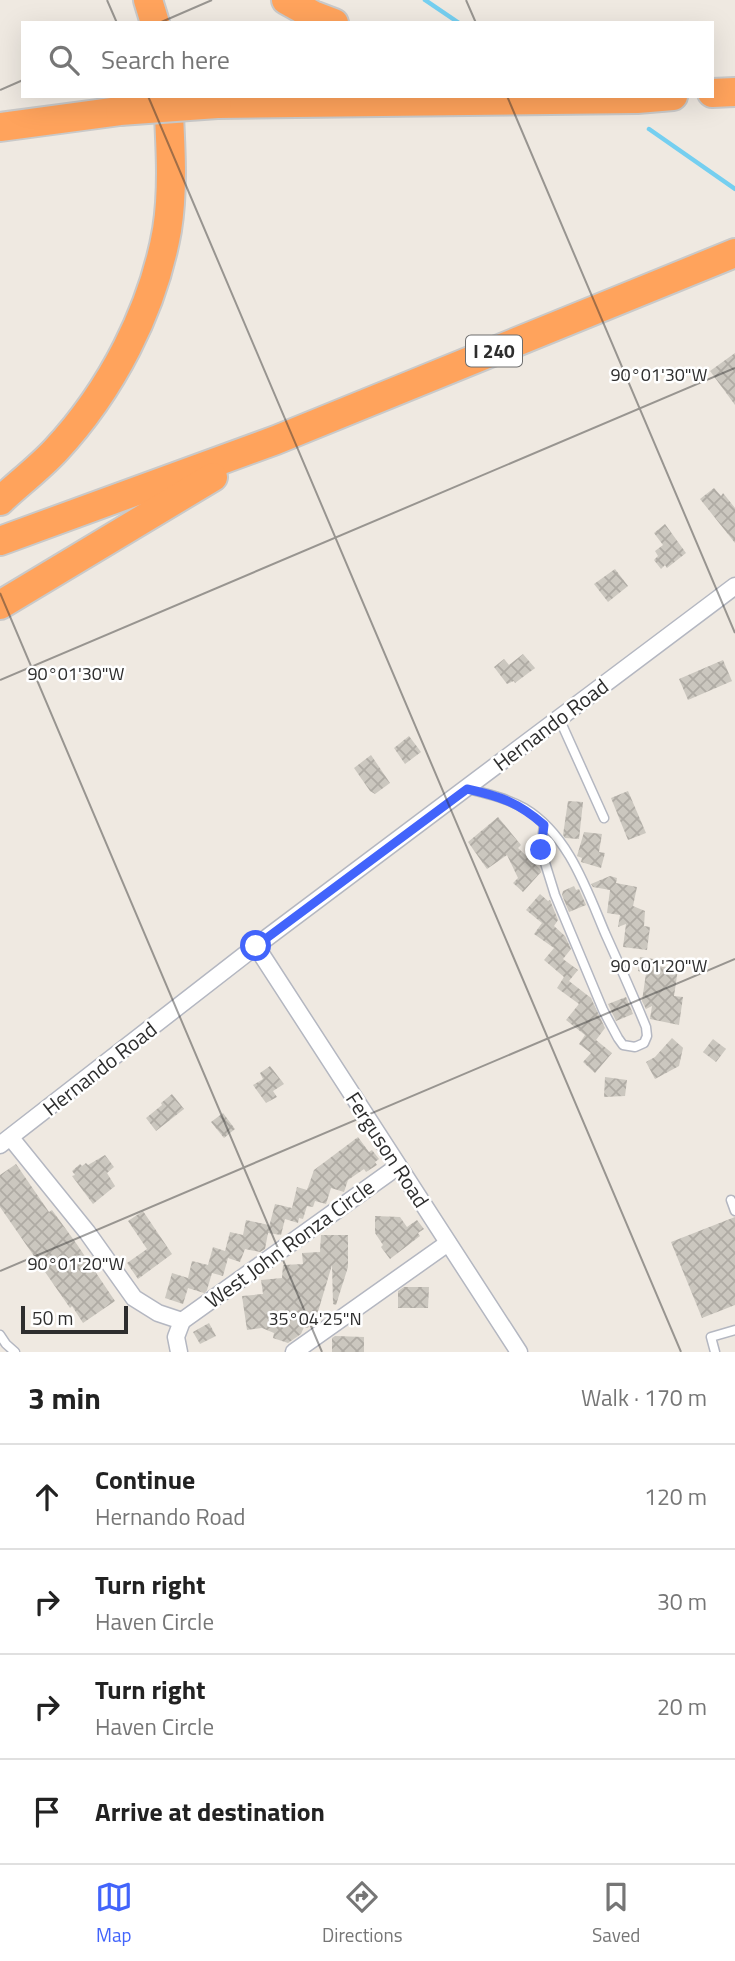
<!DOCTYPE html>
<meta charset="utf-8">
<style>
:root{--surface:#fff;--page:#f6f6f6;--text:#222;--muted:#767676;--line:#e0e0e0;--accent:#4264fb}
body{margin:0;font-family:"Titillium Web",sans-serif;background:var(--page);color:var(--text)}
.scale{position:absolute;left:21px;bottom:18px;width:107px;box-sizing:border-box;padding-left:7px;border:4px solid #2e2e2e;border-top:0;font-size:19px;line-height:24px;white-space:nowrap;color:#2e2e2e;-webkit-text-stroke:5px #fff;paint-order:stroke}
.stop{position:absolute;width:21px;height:21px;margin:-16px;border:5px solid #4264fb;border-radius:50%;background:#fff}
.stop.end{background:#4264fb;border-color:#fff;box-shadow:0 2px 7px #0008}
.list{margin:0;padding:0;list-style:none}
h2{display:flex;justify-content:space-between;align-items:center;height:91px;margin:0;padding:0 28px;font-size:30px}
h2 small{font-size:23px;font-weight:400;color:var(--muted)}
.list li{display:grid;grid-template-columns:46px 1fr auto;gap:21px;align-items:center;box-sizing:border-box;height:105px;padding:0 28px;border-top:2px solid var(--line)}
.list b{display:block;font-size:26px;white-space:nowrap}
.list p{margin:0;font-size:23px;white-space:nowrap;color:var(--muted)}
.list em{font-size:23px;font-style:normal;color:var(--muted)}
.icon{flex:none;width:38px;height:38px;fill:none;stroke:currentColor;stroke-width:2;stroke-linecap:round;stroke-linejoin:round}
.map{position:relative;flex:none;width:735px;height:1352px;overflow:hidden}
.search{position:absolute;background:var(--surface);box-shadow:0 7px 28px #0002;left:21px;right:21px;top:21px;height:77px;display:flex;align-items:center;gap:18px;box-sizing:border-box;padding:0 24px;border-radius:0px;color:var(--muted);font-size:26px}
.sheet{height:511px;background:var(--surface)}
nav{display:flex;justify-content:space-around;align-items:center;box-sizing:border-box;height:98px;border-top:2px solid var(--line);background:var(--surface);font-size:19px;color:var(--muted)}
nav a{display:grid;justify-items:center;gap:4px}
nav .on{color:var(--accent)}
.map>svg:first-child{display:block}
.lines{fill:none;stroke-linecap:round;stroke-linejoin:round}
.stream{stroke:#75cff0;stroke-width:4.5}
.building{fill:url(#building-cross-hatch)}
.lane-casing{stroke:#b4b7c1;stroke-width:11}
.street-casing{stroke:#b4b7c1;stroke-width:19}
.highway-casing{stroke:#c9c9c9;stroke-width:32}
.lane{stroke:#fff;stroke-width:8}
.street{stroke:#fff;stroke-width:16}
.highway{stroke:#ffa35c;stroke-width:28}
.highway-bridge-casing{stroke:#c9c9c9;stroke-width:32;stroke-linecap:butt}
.highway-bridge{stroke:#ffa35c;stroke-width:28}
.route{stroke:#4264fb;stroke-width:9}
.ticks{fill:none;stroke:#2e2e2e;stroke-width:2;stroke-opacity:0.45}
.labels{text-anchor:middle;stroke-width:5;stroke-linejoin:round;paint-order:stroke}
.shield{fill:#fff;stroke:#6d6d6d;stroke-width:2}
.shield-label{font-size:19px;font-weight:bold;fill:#2e2e2e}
.street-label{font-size:21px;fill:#2e2e2e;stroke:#fff}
.ticks-label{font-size:18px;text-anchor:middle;fill:#2e2e2e;stroke:#fff;stroke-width:5;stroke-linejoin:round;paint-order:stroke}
</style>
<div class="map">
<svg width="735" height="1352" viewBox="0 0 735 1352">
<defs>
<pattern id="building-cross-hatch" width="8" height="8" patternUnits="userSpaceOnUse" patternTransform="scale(1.75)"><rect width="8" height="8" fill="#cbc7bf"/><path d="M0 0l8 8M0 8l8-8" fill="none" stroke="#afaba4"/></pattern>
</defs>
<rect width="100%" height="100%" fill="#efe9e1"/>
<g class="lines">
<!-- stream -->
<g class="stream">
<path d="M425,0L459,23"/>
<path d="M649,129L735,189"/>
</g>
</g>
<!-- building -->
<g class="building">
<path d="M735,353V405L710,371Z"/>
<path d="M714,488L721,496L723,493L735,508V543L700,499Z"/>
<path d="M665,524L686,553L667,568L665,565L661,569L654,560L658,556L655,551L663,545L654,533Z"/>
<path d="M615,569L628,586L608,602L594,584Z"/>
<path d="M523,654L535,668L515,683L514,681L507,684L494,667L504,659L509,665Z"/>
<path d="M723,660L732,681L688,700L679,679Z"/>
<path d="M409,736L421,752L405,764L394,748Z"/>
<path d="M371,755L390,783L375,794L370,791L354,768Z"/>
<path d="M628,791L646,833L628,840L611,798Z"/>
<path d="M568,801L583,802L579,839L565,838L563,835Z"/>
<path d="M498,817L521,845L518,848L540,869L541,872L523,892L513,883L518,878L507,855L487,869L468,842Z"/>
<path d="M584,832L602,834L599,852L605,853L601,868L581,862L582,858L577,856Z"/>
<path d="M610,876L617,878L616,883L637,887L633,906L645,911L644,926L650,927L647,950L623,947L626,924L618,927L620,915L607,913L610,890L593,887L591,884Z"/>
<path d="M574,886L576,890L579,889L586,905L569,912L562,895L563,891Z"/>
<path d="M540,894L548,901L550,900L558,920L554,926L565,936L571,949L563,959L578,970L569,981L591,998L605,1028L596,1040L612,1053L595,1073L583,1062L591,1053L579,1044L585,1035L566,1020L579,1004L557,988L564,977L544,960L554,948L534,934L542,923L526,910Z"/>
<path d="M640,957L660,960L659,966L678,969L674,996L683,997L679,1025L650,1019L652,1006L646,1009L642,1001L646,973L638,971Z"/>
<path d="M626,997L633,1014L616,1021L608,1004Z"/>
<path d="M672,1038L683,1048L679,1066L655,1079L646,1062L655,1057Z"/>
<path d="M713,1039L726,1049L716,1062L703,1052Z"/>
<path d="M270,1066L284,1084L273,1091L277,1097L266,1103L253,1085L263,1079L260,1073Z"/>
<path d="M605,1077L627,1080L625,1096L604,1097Z"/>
<path d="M172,1094L184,1109L156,1131L146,1118L162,1105L161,1103Z"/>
<path d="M223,1113L235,1129L224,1138L211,1122Z"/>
<path d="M358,1137L369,1152L372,1150L379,1159L375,1162L377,1165L366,1172L364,1169L348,1180L344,1192L331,1188L326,1204L315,1201L313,1207L307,1206L303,1219L299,1218L298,1223L285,1219L281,1235L268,1233L265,1249L260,1252L245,1249L240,1262L228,1258L223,1276L212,1273L207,1290L204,1293L188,1288L183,1304L165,1298L172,1273L188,1278L192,1261L208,1265L213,1247L225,1251L230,1232L243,1235L246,1220L269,1225V1227L275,1204L292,1208L297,1187L307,1190L314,1170Z"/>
<path d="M105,1155L114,1167L107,1173L115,1186L93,1204L72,1176L75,1175L72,1171L80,1164L82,1166L86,1163L88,1165Z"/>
<path d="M16,1164L49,1212L52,1210L76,1243L115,1301L83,1323L72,1306L70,1308L0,1207V1175Z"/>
<path d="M143,1211L172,1254L138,1279L127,1263L147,1249L128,1221Z"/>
<path d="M375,1216L400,1217L407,1227L417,1220L424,1229L418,1233L420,1236L390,1259L381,1247L383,1245L375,1233Z"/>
<path d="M735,1217V1305L702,1318L671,1242Z"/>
<path d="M321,1235H348V1267L336,1305L333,1304L332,1265L314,1325L310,1324L308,1328L304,1327L301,1334L288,1343L273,1338L274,1333L262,1328L247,1330L242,1296L263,1294L261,1280L282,1278L283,1265L303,1264L302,1253L320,1252Z"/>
<path d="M404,1287H429L428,1308H398V1291Z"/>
<path d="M209,1323L216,1336L200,1344L193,1332Z"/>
<path d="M335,1336L364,1337V1352H332V1338Z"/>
</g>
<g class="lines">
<!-- lane casing -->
<g class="lane-casing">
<g id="lane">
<path d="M559,718L604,818"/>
<path d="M468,789C488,794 506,798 524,808C568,834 586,888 605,933C619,964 633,995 646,1027L647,1036L644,1043L635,1047L623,1045L618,1038L603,1010L555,895L541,850L544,825"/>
<path d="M731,1200L735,1211"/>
<path d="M0,1335L6,1344L15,1352"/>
<path d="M715,1352L711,1337L735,1330"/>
</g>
</g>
<!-- street casing -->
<g class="street-casing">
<g id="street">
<path d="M256,946L519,1352"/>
<path d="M11,1138L87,1232L134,1298L158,1313L182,1321L176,1337L179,1352"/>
<path d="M0,1145L256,946L735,586"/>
<path d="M182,1321L397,1167"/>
<path d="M294,1352L448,1243"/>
</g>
</g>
<!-- highway casing -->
<g class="highway-casing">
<g id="highway">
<path d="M148,0L155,23"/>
<path d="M286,0L313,15L334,23"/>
<path d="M712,93L735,92"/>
<path d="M217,104L637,99L673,96"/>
<path d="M0,127L120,111"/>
<path d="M0,501C18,484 38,469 55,451C111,391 153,310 167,230C174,186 170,140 168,96"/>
<path d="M0,541L276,440L735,253"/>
<path d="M0,605L213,477"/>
</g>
</g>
<!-- lane -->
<use href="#lane" class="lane"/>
<!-- street -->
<use href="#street" class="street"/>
<!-- highway -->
<use href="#highway" class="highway"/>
<!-- highway-bridge casing -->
<g class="highway-bridge-casing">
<path id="highway-bridge" d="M120,111L217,104"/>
</g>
<!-- highway-bridge -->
<use href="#highway-bridge" class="highway-bridge"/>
</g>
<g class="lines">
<!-- route -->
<path class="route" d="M256,946L467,789C500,796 519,803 544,825L541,850"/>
</g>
<!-- ticks -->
<path class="ticks" d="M107,0L117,23M466,0L476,23M159,23L212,0M0,90L23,80M148,96L681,1352M507,96L735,633M0,593L322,1352M0,680L735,368M0,1271L735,959"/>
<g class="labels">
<!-- shield labels -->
<rect class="shield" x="466" y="335.5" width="56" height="31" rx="5"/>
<g class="shield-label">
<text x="494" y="358">I 240</text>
</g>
<!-- street labels -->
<g class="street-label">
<text transform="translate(551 725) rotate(-37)" y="7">Hernando Road</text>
<text transform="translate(100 1069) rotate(-38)" y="7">Hernando Road</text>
<text transform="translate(387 1150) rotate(57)" y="7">Ferguson Road</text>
<text transform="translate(290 1244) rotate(-36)" y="7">West John Ronza Circle</text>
</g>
</g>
<g class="ticks-label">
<text x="659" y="381">90°01'30"W</text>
<text x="76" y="680">90°01'30"W</text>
<text x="659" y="972">90°01'20"W</text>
<text x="76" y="1270">90°01'20"W</text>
<text x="315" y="1325">35°04'25"N</text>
</g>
</svg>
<div class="scale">50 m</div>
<div class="stop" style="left:256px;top:946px"></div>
<div class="stop end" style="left:541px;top:850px"></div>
<div class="search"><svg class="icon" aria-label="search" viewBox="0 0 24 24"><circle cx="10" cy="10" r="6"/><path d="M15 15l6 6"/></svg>Search here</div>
</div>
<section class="sheet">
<h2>3 min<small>Walk · 170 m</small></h2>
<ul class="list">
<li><svg class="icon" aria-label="ahead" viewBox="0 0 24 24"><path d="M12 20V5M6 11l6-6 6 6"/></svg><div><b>Continue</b><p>Hernando Road</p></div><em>120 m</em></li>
<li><svg class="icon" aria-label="right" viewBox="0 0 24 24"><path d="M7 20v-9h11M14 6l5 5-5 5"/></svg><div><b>Turn right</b><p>Haven Circle</p></div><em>30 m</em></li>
<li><svg class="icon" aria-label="right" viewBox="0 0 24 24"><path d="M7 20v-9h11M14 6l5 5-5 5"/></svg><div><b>Turn right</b><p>Haven Circle</p></div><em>20 m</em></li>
<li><svg class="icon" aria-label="arrive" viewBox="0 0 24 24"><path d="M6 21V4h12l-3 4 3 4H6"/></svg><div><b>Arrive at destination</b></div></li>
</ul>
</section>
<nav>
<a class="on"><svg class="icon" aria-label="map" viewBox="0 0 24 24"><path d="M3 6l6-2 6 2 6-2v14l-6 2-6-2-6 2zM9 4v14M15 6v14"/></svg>Map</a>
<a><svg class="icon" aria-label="directions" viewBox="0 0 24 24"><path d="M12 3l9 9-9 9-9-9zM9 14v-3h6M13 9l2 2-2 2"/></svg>Directions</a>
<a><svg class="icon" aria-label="saved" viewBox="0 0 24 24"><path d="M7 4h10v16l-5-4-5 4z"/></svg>Saved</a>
</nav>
